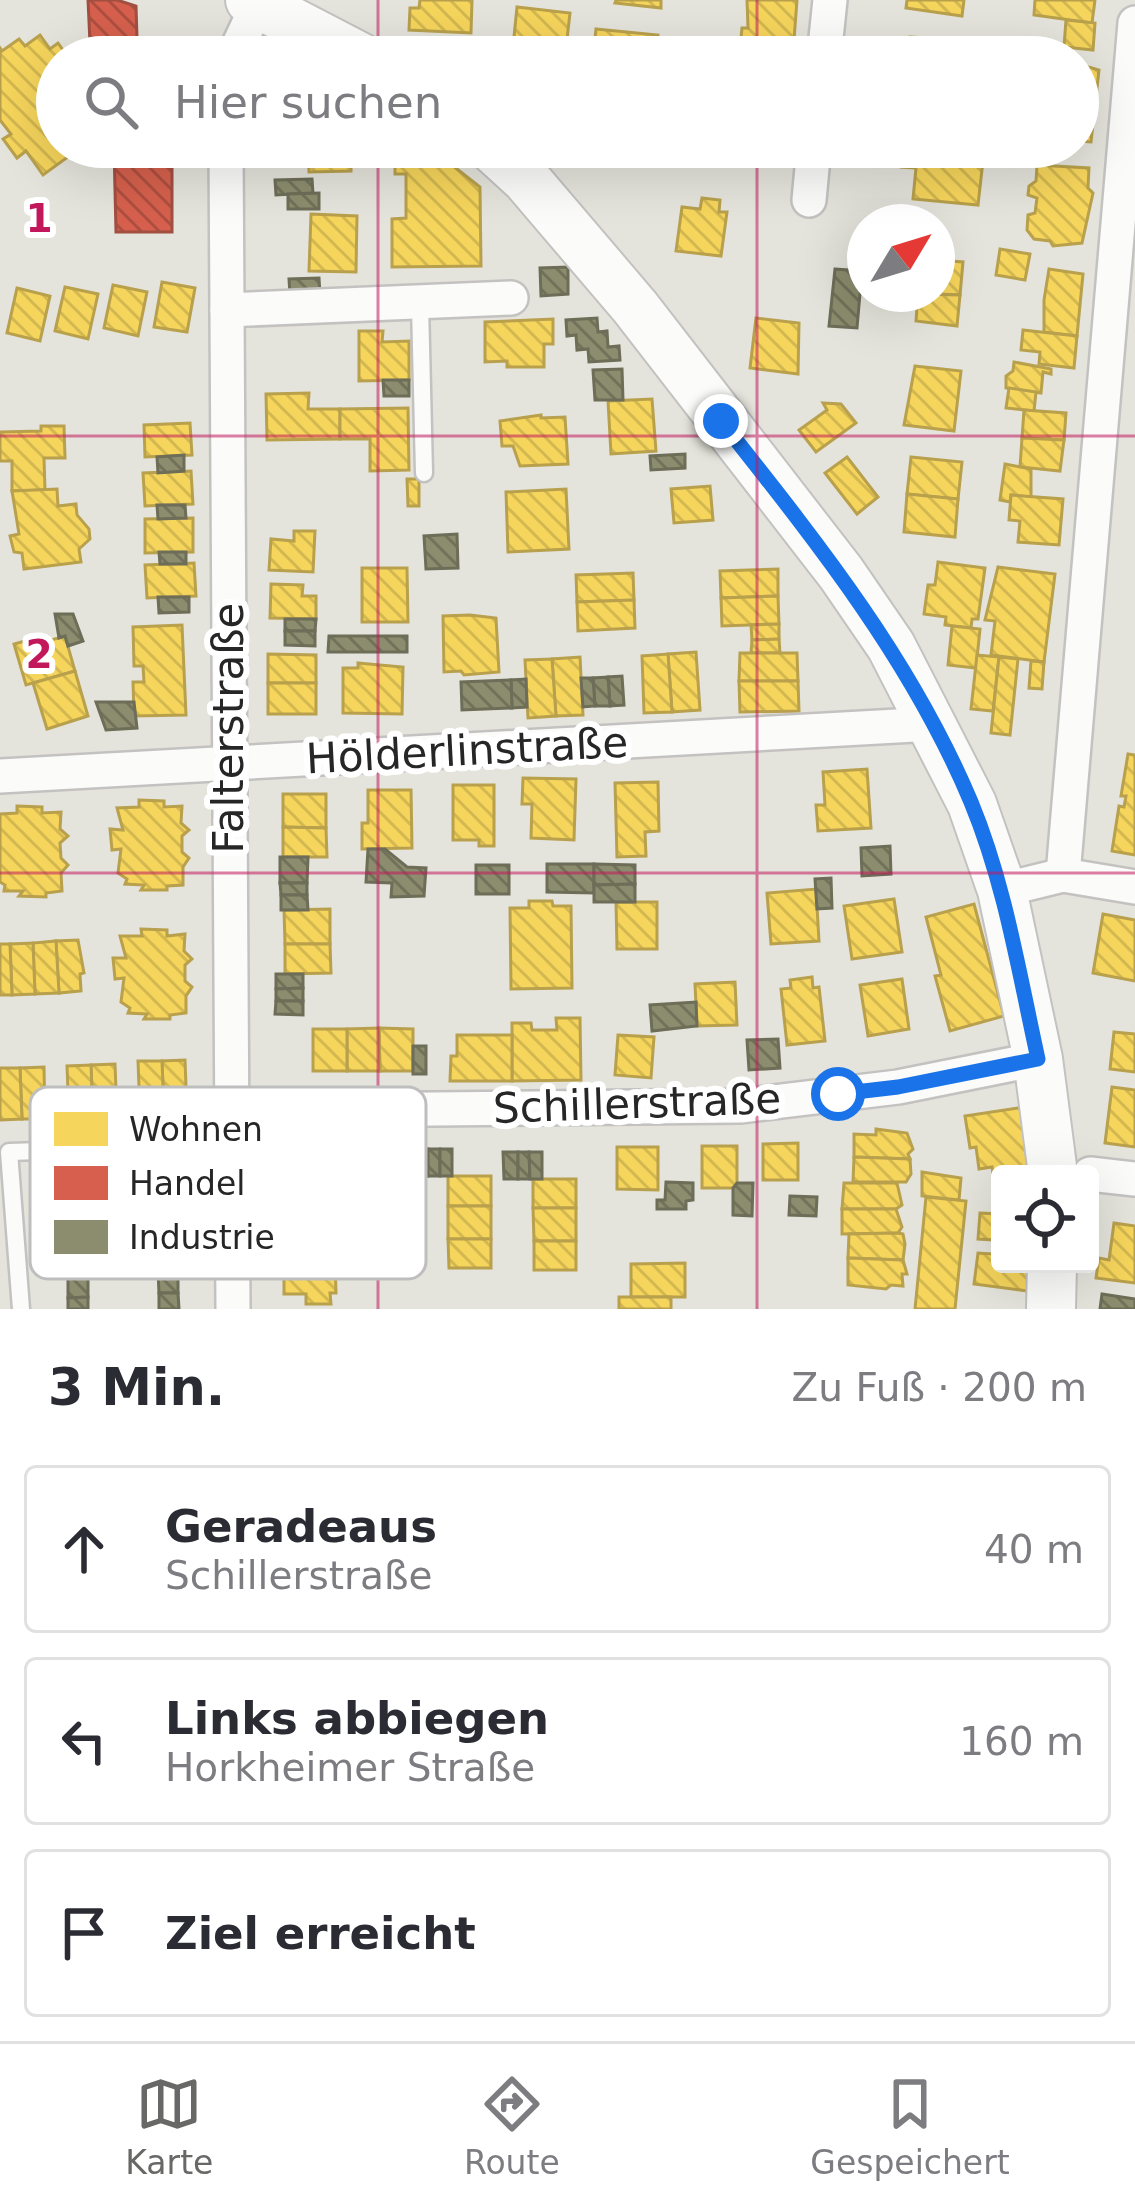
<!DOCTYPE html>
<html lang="de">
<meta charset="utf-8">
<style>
:root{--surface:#fff;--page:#f7f7f7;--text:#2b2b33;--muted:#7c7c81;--line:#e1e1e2;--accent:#686866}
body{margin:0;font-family:"DejaVu Sans",sans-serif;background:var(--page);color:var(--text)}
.controls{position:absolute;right:36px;bottom:36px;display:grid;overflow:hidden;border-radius:12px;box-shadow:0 12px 48px #0002}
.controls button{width:108px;height:108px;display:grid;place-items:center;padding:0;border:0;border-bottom:3px solid var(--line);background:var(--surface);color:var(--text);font:60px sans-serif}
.compass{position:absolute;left:847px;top:204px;width:108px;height:108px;border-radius:50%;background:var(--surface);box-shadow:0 12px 48px #0002;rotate:52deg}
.stop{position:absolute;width:36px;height:36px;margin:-27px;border:9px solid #1a73e8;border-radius:50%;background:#fff}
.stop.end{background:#1a73e8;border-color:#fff;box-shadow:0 3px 12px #0008}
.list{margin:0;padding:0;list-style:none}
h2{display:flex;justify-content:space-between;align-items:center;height:156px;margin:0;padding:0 48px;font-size:51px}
h2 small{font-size:39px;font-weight:400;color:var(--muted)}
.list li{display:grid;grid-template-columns:78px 1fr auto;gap:36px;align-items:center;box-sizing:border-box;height:168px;margin:0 24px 24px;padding:0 24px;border:3px solid var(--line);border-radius:12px}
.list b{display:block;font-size:45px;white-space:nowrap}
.list p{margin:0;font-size:39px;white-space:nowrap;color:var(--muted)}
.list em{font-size:39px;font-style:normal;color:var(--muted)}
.icon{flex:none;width:66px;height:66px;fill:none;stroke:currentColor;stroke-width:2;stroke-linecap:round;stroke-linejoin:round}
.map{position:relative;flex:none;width:1135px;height:1309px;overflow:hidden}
.search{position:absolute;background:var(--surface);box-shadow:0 12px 48px #0002;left:36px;right:36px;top:36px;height:132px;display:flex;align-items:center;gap:30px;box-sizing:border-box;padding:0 42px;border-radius:66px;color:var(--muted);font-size:45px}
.sheet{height:732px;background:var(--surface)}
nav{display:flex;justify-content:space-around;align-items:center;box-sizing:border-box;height:168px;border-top:3px solid var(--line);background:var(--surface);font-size:33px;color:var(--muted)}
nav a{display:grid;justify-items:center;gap:6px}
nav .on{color:var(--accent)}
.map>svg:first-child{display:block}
.homes{fill:url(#homes-back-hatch);stroke:#b8a04c;stroke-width:3}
.shops{fill:url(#shops-back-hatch);stroke:#a14f41;stroke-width:3}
.industry{fill:url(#industry-back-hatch);stroke:#6d6d58;stroke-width:3}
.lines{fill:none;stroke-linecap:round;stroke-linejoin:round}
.service-casing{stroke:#c3c2c1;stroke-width:21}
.minor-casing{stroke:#c3c2c1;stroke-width:38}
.secondary-casing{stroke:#c3c2c1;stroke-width:52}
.service{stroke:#fbfbfa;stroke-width:16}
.minor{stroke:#fbfbfa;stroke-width:33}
.secondary{stroke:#fbfbfa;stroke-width:48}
.route{stroke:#1a73e8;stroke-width:15}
.grid{fill:none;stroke:#c2185b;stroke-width:3;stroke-opacity:0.55}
.labels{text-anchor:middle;stroke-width:12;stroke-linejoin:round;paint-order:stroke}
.street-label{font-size:42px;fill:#262626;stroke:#fff}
.key{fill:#fff;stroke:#bebebe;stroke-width:3}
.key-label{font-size:33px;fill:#262626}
.grid-label{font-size:39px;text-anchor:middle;font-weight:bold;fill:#c2185b;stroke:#fff;stroke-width:12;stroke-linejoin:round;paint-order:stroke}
</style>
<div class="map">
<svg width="1135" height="1309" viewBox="0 0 1135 1309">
<defs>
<pattern id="homes-back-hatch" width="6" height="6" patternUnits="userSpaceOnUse" patternTransform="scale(3)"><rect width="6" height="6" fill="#f6d55c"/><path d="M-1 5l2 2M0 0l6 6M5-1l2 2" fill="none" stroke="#d3b750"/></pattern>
<pattern id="shops-back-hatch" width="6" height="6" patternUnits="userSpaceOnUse" patternTransform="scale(3)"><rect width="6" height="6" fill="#d6604d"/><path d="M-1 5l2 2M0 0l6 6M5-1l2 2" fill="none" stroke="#ad4f40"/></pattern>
<pattern id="industry-back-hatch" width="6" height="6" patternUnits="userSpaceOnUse" patternTransform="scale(3)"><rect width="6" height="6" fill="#8c8c6e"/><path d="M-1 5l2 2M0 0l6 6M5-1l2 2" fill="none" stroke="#72725a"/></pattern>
</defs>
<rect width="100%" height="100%" fill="#e4e4dc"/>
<!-- homes -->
<g class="homes">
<path d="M420,0H472L471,33L409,30L410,8H419Z"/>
<path d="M616,0H661V8L615,3Z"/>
<path d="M747,0H797L793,53L740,48L742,28H748Z"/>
<path d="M907,0H964L962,16L906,8Z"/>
<path d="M1035,0H1095L1092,23L1034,15Z"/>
<path d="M517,7L570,13L565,57H512Z"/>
<path d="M1066,20L1095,23L1093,50L1064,47Z"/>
<path d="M596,29L658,35L656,57H593Z"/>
<path d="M40,35L50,49L58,43L68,57H57V147L79,149L43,175L26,151L17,158L3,139L11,134L0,120V48L2,51L19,39L25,46Z"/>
<path d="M910,37L941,39L939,57H908Z"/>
<path d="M941,39L974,42L973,57H939Z"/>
<path d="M1078,64L1099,70L1091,142L1078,141Z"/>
<path d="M308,147H351V171L309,172Z"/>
<path d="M395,147H429L480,187L481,266L392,267V219L406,218V174H395Z"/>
<path d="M650,147H693V157L649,154Z"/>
<path d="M903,147L984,152L978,205L913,199L916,168L901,167Z"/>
<path d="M1037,165L1089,168L1088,188L1093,193L1082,243L1053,246L1050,241L1034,239L1027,230L1028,215L1035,213L1037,198L1028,195L1029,186L1036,181Z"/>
<path d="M702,198L720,200L719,212H727L721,256L676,251L682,207L700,209Z"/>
<path d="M311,214L357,216L356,272L309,271Z"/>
<path d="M1000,249L1030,254L1025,280L996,275Z"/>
<path d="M937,260L963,262L960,295L937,294Z"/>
<path d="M1049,269L1083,274L1077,336L1044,332V300Z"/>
<path d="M162,282L195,288L187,332L154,327Z"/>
<path d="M113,285L147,292L138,336L104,328Z"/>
<path d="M65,287L98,294L88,339L55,331Z"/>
<path d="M17,288L50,296L40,341L7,333Z"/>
<path d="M918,294L960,295L957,326L916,321Z"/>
<path d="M756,318L799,323L798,374L750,368Z"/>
<path d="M553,319V344H544V367H507V361L485,362V322Z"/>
<path d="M1023,330L1077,336L1074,368L1039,364L1040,352L1021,350Z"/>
<path d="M359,331H383L382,342L409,341V380L359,381Z"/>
<path d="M1014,362L1051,369V374L1043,372L1041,393L1006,388V376L1013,371Z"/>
<path d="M915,366L961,371L954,431L904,425Z"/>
<path d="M1009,388L1036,392L1034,411L1006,408Z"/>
<path d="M309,393L308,409H340V439L267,440L266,394Z"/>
<path d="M652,399L656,451L611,454L608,401Z"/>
<path d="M823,403L841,404L856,423L816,452L799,430L827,410Z"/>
<path d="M408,408L409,470L370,471V439H340V409Z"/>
<path d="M1024,410L1066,413L1064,440L1022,438Z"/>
<path d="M541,415V418L565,417L568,464L520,466L513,446H502L500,421Z"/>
<path d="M190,423L192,455L145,457L144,425Z"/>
<path d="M41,426H64L65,458H44L45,490L12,491V461H0V432L41,431Z"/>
<path d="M1022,438L1064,440L1060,471L1020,467Z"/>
<path d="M847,457L878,497L857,514L825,473Z"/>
<path d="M911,457L962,462L958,499L907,494Z"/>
<path d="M1005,464L1031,469V497L1011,495L1010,502L1000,500Z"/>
<path d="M191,471L193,504L145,506L143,473Z"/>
<path d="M407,479H419V506H408Z"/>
<path d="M710,486L713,520L674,523L671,489Z"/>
<path d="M57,489L58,506L76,504L77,515L89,529L90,539L79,549L81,562L24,569L22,553L14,552L10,536L19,534L12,491Z"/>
<path d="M566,489L569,549L508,552L506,492Z"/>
<path d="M907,494L958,499L955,537L904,532Z"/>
<path d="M1011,495L1063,499L1059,545L1018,542L1020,521L1009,520Z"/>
<path d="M193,518V552L145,553V519Z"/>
<path d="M294,531H315L313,572L269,570L271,539L294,541Z"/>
<path d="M938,562L985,568L978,619H972L971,628L945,625L946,617L924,614L928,585H935Z"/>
<path d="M194,563L196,596L147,598L145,565Z"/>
<path d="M998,567L1055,574L1044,662L991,655L995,621L985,620Z"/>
<path d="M362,568H407L408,622H362Z"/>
<path d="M778,569V596L721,598L720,571Z"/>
<path d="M633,573L634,600L577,602L576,575Z"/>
<path d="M271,584L303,585L302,596H316V619L270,618Z"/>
<path d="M778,596L779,624L722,626L721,598Z"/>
<path d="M634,600L635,628L578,631L577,602Z"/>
<path d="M470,615L496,618L499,672L464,675L461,671L444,672L443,616Z"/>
<path d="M779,624V639L752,640L751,625Z"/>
<path d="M182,625L186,715L134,716L133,682H144L143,666H134L133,627Z"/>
<path d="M952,626L980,629L976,668L948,665Z"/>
<path d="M43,636L44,642L65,636L75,671L26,685L14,644Z"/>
<path d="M779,639L780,653H751L752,640Z"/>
<path d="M696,652L700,710L672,712L668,654Z"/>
<path d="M740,653H797L798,681H739Z"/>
<path d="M268,654L316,655V683H268Z"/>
<path d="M668,654L672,712L644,713L642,656Z"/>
<path d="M977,655L999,657L993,711L971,709Z"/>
<path d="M580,657L583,715L556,716L552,659Z"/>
<path d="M999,657L1018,659L1010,735L991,733Z"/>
<path d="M552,659L556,716L528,718L525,660Z"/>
<path d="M1031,661L1044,662L1042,689L1029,688Z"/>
<path d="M358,663L403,667L402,714L343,713V668H358Z"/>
<path d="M75,671L88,716L47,729L33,683Z"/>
<path d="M739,681H798L799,711L740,712Z"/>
<rect x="268" y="683" width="48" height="31"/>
<path d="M1128,754L1135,755V855L1112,851L1119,806L1124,807L1126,796H1121Z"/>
<path d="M867,769L871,828L818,831L816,805H825L823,772Z"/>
<path d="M523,778L576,779L574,840L531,838L532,804H522Z"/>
<path d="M658,782L659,831L645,832L646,856L617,857L615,783Z"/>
<path d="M453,785H494V846H479V840H453Z"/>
<path d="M368,790H411L412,848L362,849V823H368Z"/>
<path d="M283,794H326V828L283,827Z"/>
<path d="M139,800L164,801V807L182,806L181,823L189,830L182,836V852L189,858L183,867V885L167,886V890H141L144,885L125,884L127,879L118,873L121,849L112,850L110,829L123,830L117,808L139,807Z"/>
<path d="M17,806L42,807V813L61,812L60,829L68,836L60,843L61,858L68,865L61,873L62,891L46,893V897L19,896L23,891H4L5,885L0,882V814L17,813Z"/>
<path d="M283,827L326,828L327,857H283Z"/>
<path d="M816,889L819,941L771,944L767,893Z"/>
<path d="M894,899L902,952L852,959L844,906Z"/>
<path d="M529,901H552L553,906H571L572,988L511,989L510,908H529Z"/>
<path d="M616,902H657V949H617Z"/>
<path d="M974,904L1004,1016L950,1031L935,976L941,975L926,917Z"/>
<path d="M330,909V944H285L284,910Z"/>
<path d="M1103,914L1135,920V981L1093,973Z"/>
<path d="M141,929L167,930V936L185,934L184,951L192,959L185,965V981L192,987L186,996V1013L170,1015V1019H144L147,1014L128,1013L130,1008L121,1002L124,978L115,979L113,958H126L120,936H142Z"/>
<path d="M78,940L84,973L80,974L81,991L59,993L56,941Z"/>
<path d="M56,941L59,993L35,994L33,943Z"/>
<path d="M33,943L35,994L12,995L10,944Z"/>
<path d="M0,944H10L12,995H0Z"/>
<path d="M285,944H330L331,973L285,974Z"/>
<path d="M812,977L813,988L819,987L825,1041L787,1045L781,989L791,988L790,980Z"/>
<path d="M902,979L909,1029L868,1036L860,985Z"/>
<path d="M735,982L737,1025L697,1026L695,984Z"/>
<path d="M556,1018H580L581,1080L512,1081V1023H531L532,1030H557Z"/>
<path d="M379,1028L413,1029V1071H380Z"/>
<path d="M379,1028L380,1071H347V1029Z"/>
<rect x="313" y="1029" width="34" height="42"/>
<path d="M1114,1032L1135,1034V1072L1110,1069Z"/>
<path d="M457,1035H512V1081H450L451,1056H457Z"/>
<path d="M618,1035L654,1037L651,1078L615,1075Z"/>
<path d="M185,1060L187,1112H164L162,1061Z"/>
<path d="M138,1061H162L164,1112L140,1113Z"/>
<path d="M115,1064L117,1115L93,1117L91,1065Z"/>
<path d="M91,1065L93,1117H69L67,1066Z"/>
<path d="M44,1067L45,1119H22L20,1068Z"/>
<path d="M0,1068H20L22,1119L0,1120Z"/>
<path d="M1112,1087L1135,1090V1147L1105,1143Z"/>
<path d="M1024,1107L1034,1174H1000V1186H995L992,1167L979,1169L976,1147L970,1148L965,1116Z"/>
<path d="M876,1129L907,1133L913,1149L908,1154L910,1159L854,1157V1134L876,1135Z"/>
<path d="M798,1143V1180H763V1144Z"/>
<rect x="702" y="1146" width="35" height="42"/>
<path d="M617,1147H658V1190L617,1189Z"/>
<path d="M854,1157L910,1159L911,1174L906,1182H853Z"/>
<path d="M922,1172L961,1178L959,1200L922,1196Z"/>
<rect x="448" y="1176" width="43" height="30"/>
<rect x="533" y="1179" width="43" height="29"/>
<path d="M844,1183H897L902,1205L896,1209H842Z"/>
<path d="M926,1197L966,1201L955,1309H915Z"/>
<rect x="448" y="1206" width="43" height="33"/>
<path d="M533,1208H576V1241H534Z"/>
<path d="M842,1209H896L902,1227L898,1233L842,1234Z"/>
<path d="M980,1213L1000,1214V1249L993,1248L994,1240L978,1239Z"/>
<path d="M1114,1223L1135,1226V1283L1096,1278L1099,1258L1109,1260Z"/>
<path d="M898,1233L903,1234L905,1244L903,1260L848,1258L849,1234Z"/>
<path d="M448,1239H491V1268H449Z"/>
<rect x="534" y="1241" width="42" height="29"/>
<path d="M993,1248L1000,1249V1264H1032L1028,1291L974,1284L978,1253L993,1254Z"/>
<path d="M292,1257H335L336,1293H330L331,1304H306V1294H284V1274H292Z"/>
<path d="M848,1258L903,1260L907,1274H902L903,1286L891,1285L886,1289L848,1285Z"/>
<path d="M685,1263V1297H631V1264Z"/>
<rect x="619" y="1297" width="52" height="12"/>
</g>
<!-- shops -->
<g class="shops">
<path d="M88,0H117L136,6L137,38L157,40L156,57H113V44L90,43Z"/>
<path d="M114,147H172V232H116Z"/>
</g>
<!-- industry -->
<g class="industry">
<path d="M312,179L313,193L276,195L275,180Z"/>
<path d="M319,193V209H288V194Z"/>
<path d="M568,267V294L541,296L540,268Z"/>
<path d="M835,269L862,271L857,328L829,326Z"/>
<path d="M319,278L320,294L290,295L289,279Z"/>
<path d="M597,318L598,332L607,331L608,347L619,346L620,360L589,362L588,349L577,350L576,335L567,336L566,320Z"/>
<path d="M622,369L623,400H595L593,370Z"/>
<path d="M383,380H409V396H384Z"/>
<path d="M685,454V468L651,470L650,456Z"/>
<path d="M184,455V471L158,473L157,457Z"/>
<path d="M157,505H185L186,518L158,519Z"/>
<path d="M457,534L458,568L426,569L424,536Z"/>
<path d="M159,552H186V564H160Z"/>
<path d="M158,597H189V612L159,613Z"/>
<path d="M55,614H73L83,641L68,646L65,636L59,638Z"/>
<path d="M285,619H316L315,631H285Z"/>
<path d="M285,631H315V646L285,645Z"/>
<path d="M329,636H407V652H328Z"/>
<path d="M622,676L624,705L610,706L608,677Z"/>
<path d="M608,677L610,706H595L593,678Z"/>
<path d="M581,678H593L595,706L583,707Z"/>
<path d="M526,679L527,707L512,708L511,680Z"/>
<path d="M511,680L512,708L462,710L461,682Z"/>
<path d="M96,702H134L137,728L106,730Z"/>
<path d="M890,846L891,874L862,876L861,848Z"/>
<path d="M368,849H385L407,867L426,868L424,896L391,897L392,883L366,882Z"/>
<path d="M280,857H308L307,883H280Z"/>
<path d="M547,864H594V893L547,892Z"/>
<path d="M594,864L635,865V884L594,885Z"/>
<rect x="476" y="865" width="33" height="29"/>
<path d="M831,878L832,908L817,909L815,879Z"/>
<path d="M280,883H307V895H281Z"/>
<path d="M635,884V902H594V885Z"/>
<path d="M281,895H307L308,910H281Z"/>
<path d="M276,974H303V988L276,989Z"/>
<path d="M303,988V1001H276V989Z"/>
<path d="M276,1001H303V1015L275,1014Z"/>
<path d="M696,1002L697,1026L652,1031L650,1005Z"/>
<path d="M778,1039L780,1068L749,1070L747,1040Z"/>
<rect x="413" y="1046" width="13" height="28"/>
<rect x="414" y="1149" width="14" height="27"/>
<rect x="428" y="1149" width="12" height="27"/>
<rect x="440" y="1149" width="12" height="27"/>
<path d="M503,1152H518V1179H504Z"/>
<path d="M518,1152H529L530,1179H518Z"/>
<path d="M529,1152H542V1179H530Z"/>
<path d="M666,1182L693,1183V1200L686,1201V1209H657V1200H665Z"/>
<path d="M737,1183H753L752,1216L733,1215V1188Z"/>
<path d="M790,1196L817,1197L816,1216L789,1215Z"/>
<path d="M158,1271H178V1293H159Z"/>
<path d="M68,1275H88V1297L68,1298Z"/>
<path d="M159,1293H178L179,1309H159Z"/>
<path d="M1102,1294L1135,1299V1309H1100Z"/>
<path d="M88,1297V1309H68V1298Z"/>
</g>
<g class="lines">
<!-- service casing -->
<g class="service-casing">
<g id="service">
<path d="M420,304L424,473"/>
<path d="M21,1309L9,1152L231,1145"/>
</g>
</g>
<!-- minor casing -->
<g class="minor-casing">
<g id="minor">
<path d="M233,57L258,4"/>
<path d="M824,57L830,0"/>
<path d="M226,147L233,1309"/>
<path d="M809,200L814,147"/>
<path d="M227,310L511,298"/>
<path d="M0,776L933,724"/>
<path d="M1063,875L1135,23"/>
<path d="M1002,890L1063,875L1135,887"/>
<path d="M232,1111L741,1106L898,1087L1038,1059"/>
<path d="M1090,1174L1135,1179"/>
</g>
</g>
<!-- secondary casing -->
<g class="secondary-casing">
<g id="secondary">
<path d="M250,0L360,57"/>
<path d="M491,147L526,179L635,307L841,573L891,646L972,804L1002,890L1038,1059L1053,1174"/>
<path d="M1051,1309L1052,1264"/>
</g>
</g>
<!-- service -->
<use href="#service" class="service"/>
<!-- minor -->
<use href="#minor" class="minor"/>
<!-- secondary -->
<use href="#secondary" class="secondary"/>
</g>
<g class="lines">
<!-- route -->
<path class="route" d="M721,421C816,541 911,659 971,802C1005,884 1019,973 1038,1059L898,1087L838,1094"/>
</g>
<!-- grid -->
<path class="grid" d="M378,0V57M757,0V57M378,147V1309M757,147V1309M0,436H1135M0,873H1135"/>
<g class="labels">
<!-- street labels -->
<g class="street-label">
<text transform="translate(228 728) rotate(-90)" y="15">Falterstraße</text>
<text transform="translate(467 750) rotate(-3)" y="15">Hölderlinstraße</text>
<text transform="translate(637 1103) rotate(-2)" y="15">Schillerstraße</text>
</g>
</g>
<!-- legend -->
<rect x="30" y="1087" width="396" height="192" rx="18" class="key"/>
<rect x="54" y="1112" width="54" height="34" fill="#f6d55c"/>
<rect x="54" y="1166" width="54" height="34" fill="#d6604d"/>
<rect x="54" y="1220" width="54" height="34" fill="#8c8c6e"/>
<g class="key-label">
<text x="129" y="1141">Wohnen</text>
<text x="129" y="1195">Handel</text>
<text x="129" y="1249">Industrie</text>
</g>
<g class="grid-label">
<text x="39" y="232">1</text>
<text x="39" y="668">2</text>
</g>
</svg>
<div class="controls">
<button><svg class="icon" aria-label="locate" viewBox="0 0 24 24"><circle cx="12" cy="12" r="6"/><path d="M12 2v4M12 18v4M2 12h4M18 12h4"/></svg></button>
</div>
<svg class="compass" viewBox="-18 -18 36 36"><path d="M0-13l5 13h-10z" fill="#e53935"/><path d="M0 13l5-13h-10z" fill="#7c7c81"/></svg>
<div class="stop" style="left:838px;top:1094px"></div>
<div class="stop end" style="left:721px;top:421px"></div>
<div class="search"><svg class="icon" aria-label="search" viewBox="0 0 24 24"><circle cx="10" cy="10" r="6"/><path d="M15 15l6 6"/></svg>Hier suchen</div>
</div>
<section class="sheet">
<h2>3 Min.<small>Zu Fuß · 200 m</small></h2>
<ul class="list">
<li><svg class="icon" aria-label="ahead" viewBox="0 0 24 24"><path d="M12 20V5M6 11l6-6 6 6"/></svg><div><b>Geradeaus</b><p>Schillerstraße</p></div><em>40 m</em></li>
<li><svg class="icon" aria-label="left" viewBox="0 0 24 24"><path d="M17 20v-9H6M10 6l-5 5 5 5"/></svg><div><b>Links abbiegen</b><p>Horkheimer Straße</p></div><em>160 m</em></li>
<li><svg class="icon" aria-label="arrive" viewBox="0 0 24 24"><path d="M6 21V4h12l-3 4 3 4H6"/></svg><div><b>Ziel erreicht</b></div></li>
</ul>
</section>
<nav>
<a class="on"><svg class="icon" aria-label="map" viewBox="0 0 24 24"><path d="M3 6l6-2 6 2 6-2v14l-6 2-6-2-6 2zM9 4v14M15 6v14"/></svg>Karte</a>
<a><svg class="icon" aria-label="directions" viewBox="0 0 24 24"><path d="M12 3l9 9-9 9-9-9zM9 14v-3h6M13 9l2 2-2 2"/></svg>Route</a>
<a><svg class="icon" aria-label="saved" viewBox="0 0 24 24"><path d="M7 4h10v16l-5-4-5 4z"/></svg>Gespeichert</a>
</nav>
